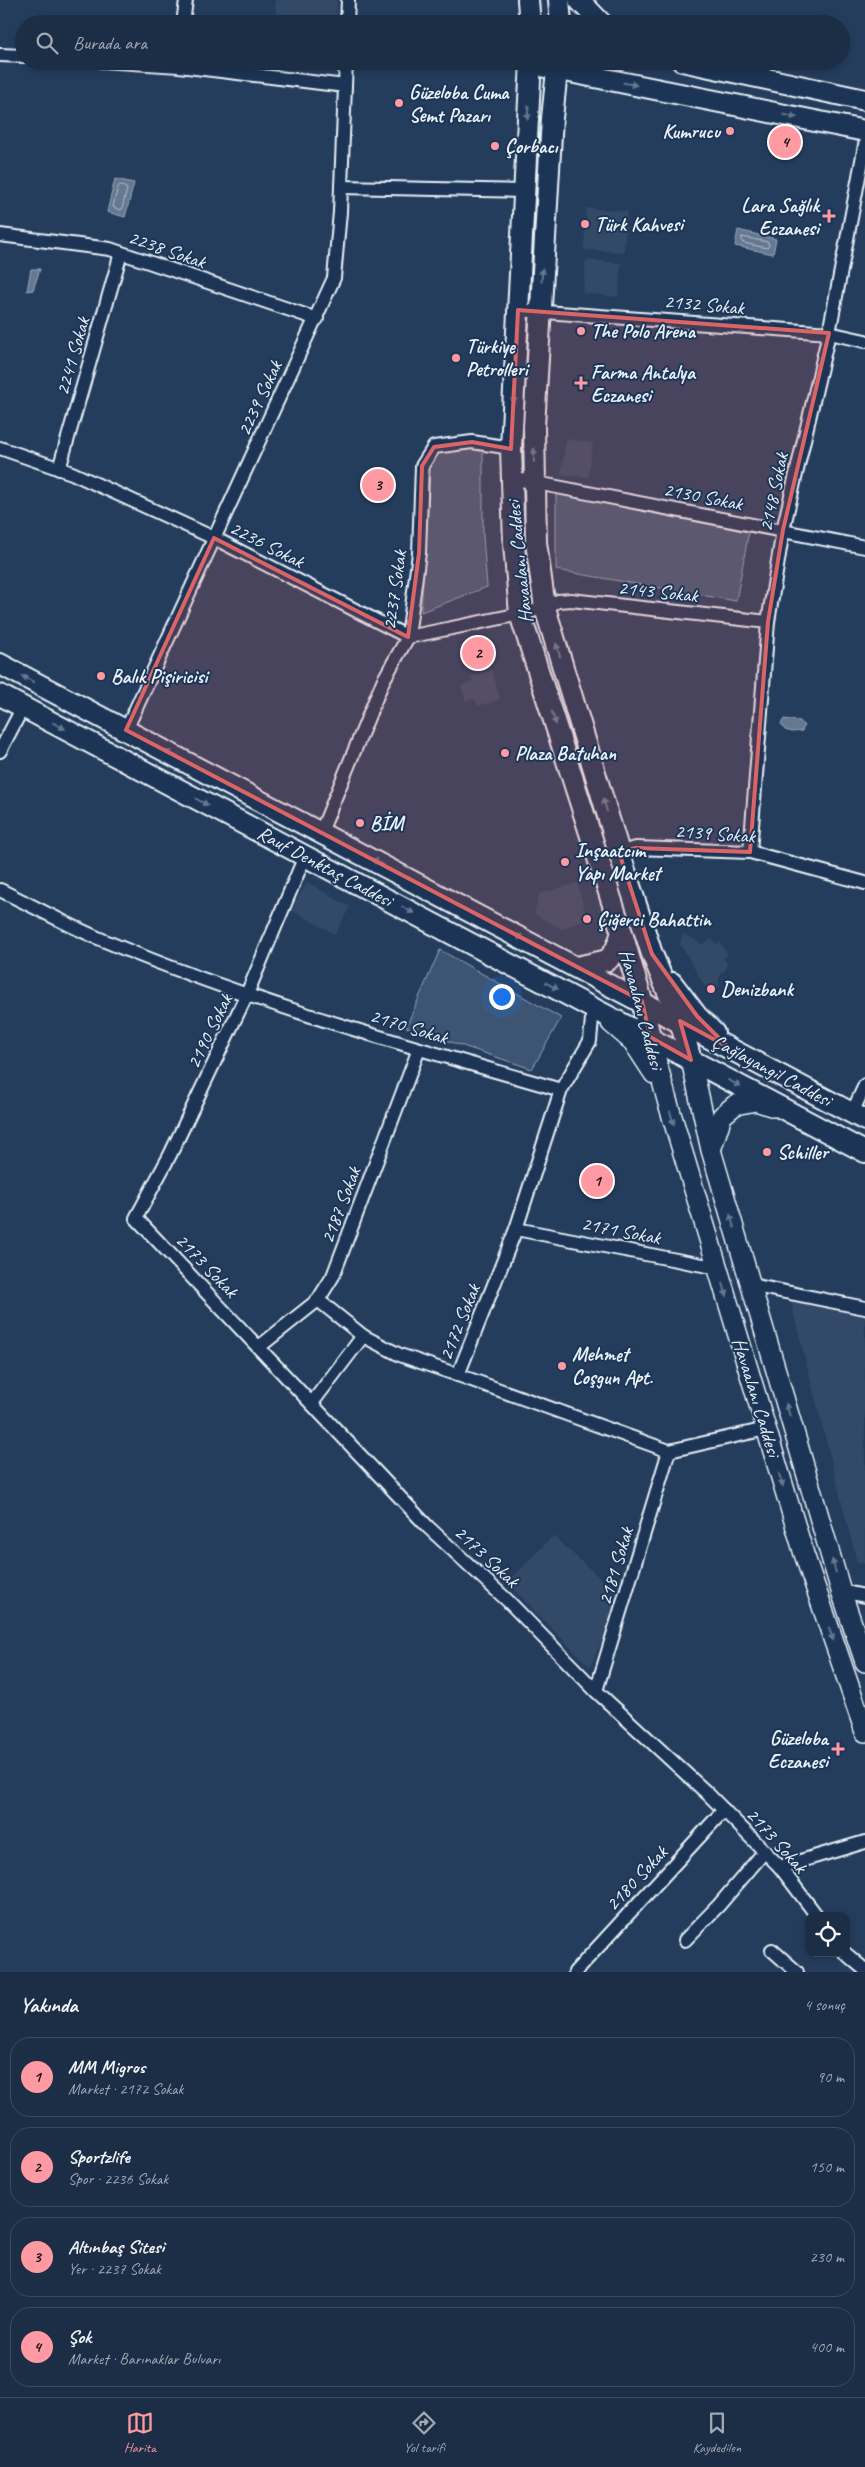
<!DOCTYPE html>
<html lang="tr">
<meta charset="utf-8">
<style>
:root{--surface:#1c2e46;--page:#25364d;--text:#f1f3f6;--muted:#a0a8b3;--line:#3a4a5f;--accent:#ff9aa2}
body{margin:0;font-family:Caveat,sans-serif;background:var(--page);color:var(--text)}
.controls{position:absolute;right:15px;bottom:15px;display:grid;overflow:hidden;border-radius:10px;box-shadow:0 2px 8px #0003}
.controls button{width:45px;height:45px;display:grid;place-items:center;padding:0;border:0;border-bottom:1px solid var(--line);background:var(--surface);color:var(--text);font:25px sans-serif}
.you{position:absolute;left:501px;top:996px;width:18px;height:18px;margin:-12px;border:4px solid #fff;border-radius:50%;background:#1a73e8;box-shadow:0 0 0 8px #1a73e833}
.badge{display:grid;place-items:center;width:32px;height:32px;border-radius:50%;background:var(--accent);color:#111;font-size:16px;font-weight:700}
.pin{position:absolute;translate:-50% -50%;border:2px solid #fff;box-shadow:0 1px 5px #0006}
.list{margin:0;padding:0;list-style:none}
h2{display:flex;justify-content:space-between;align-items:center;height:65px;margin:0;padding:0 20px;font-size:21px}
h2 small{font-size:16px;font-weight:400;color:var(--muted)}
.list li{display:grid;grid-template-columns:32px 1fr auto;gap:15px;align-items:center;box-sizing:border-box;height:80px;margin:0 10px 10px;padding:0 10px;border:1px solid var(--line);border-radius:20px}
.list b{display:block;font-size:19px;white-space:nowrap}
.list p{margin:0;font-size:16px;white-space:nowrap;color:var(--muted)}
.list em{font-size:16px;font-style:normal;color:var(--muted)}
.icon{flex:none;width:28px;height:28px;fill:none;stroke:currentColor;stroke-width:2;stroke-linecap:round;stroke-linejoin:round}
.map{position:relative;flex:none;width:865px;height:1972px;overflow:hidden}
.search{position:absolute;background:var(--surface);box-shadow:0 2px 8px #0003;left:15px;right:15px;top:15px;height:55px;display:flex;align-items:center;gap:12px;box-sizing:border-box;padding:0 18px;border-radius:28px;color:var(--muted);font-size:19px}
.sheet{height:425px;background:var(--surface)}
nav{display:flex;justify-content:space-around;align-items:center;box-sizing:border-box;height:70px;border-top:1px solid var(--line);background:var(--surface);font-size:14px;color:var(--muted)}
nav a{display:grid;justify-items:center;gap:2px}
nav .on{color:var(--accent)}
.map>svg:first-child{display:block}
.built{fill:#334a68}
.green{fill:#3e5472;stroke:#93a2b5}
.water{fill:#657890;stroke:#99a8ba}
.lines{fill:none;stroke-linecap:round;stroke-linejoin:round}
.shore{stroke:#b4c1ce;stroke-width:1}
.street-casing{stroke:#e8f1f8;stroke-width:16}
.secondary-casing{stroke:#e8f1f8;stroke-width:22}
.primary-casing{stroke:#e8f1f8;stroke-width:24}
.street{stroke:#1d3557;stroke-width:12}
.secondary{stroke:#1d3557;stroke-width:19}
.primary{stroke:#1d3557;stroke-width:20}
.oneway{fill:#64778f}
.marked{fill:#db6466;fill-opacity:0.2;stroke:#db6466;stroke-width:4;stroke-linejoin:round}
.poi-dot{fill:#ff9aa2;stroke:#1d3557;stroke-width:2}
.labels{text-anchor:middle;stroke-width:4;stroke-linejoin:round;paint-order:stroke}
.poi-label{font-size:20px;font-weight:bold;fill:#e8f1f8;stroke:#1d3557;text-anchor:start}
.street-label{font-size:20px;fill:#e8f1f8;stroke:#1d3557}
</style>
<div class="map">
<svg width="865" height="1972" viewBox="0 0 865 1972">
<rect width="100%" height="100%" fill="#253d5d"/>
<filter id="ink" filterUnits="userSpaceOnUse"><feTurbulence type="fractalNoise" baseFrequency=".02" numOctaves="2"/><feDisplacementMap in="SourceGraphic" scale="10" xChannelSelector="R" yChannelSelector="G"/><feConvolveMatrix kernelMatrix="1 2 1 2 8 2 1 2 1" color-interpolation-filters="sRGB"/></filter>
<g filter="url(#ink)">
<!-- built -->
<g class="built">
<path d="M275,0H337L336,22L276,18Z"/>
<path d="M586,208L627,211L624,252L584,250Z"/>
<path d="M586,260L621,263L618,297L583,293Z"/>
<path d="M566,439L593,443L588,477L561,474Z"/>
<path d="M492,670L500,700L477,706L475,699L466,701L461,685L472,682L471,676Z"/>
<path d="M307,882L350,907L335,934L291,910Z"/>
<path d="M577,883L587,919L562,929L534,914L539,894Z"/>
<path d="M683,934L702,944L712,939L716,944L720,942L728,955L724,958L727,963L725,971L720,973L718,990L706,988L680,944Z"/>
<path d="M790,1299L865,1316V1564L857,1562Z"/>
<path d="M553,1536L622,1598L590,1667L507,1583Z"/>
</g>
<!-- green -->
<g class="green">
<path d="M483,448V536L487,587L421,612L431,460L439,450Z"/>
<path d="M556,492L749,531L736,601L556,570Z"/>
<path d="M440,950L561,1018L532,1069L406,1027Z"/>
</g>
<!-- water -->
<g class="water">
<path d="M115,179L134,183L125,217L107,212Z"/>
<path d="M738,230L776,239L773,254L735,246Z"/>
<path d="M31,269H40L33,290L27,291Z"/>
<path d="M784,719L800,721L804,726L802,731L792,732L785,730L781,724Z"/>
</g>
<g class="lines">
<!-- shore -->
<g class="shore">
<path d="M121,185L127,189L122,209L120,210L113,207L118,187Z"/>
<path d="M742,237L768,242L769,246L767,248L743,243Z"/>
</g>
<!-- street casing -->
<g class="street-casing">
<g id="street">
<path d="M183,24L186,0"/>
<path d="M347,24L348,0"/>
<path d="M0,55L24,56"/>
<path d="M101,61L179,66L345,86"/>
<path d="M341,187L523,191"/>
<path d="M0,235L110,249L317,319"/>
<path d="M518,310L829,333L865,341"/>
<path d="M0,448L72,473L214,538L408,637L520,614L545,608L558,601L571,600L768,622"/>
<path d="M59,469L121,253"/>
<path d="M511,478L865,547"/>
<path d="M126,730L334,278L340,212L346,61"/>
<path d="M0,751L23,707"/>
<path d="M321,832L383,681L408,637L419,553L422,466L434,447L472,442L511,448"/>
<path d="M619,852L636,848L750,852L865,883"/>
<path d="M750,852L768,622L783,530L829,333L865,145"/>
<path d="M305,856L247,994L170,1155L136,1218L428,1527L508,1601L596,1691L708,1794L780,1867L817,1916"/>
<path d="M0,890C33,906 65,924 98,938C248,1002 406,1045 561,1090"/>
<path d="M593,1007L590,1041L561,1090L516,1229L458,1375L669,1451L766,1429"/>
<path d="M852,1113L865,1085"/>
<path d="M516,1229L718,1268"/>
<path d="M751,1285L865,1308"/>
<path d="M318,1300L363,1336"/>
<path d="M259,1347L318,1300L333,1276L419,1049"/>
<path d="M312,1403L363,1336L400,1355L458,1375"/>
<path d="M841,1591L865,1596"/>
<path d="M596,1691L669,1451"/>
<path d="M780,1867L865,1842"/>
<path d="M685,1940L719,1905L765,1851"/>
<path d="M772,1950L797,1972"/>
<path d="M845,1953L865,1970"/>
<path d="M575,1972L724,1810"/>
</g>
</g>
<!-- secondary casing -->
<g class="secondary-casing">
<g id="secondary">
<path d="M611,1023L633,1042L654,1074"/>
<path d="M650,1037L667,1100L804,1554L865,1732"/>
<path d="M691,1060L711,1150L841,1591L865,1662"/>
<path d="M712,1147L722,1116L735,1105L756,1101L774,1107"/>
</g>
</g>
<!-- primary casing -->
<g class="primary-casing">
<g id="primary">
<path d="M528,0L530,24"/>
<path d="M559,0L561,24"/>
<path d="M579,0L602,24"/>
<path d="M531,61L511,448L514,544L520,614L622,933L642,1001L650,1037"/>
<path d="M558,61L552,118L534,427L536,542L545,608L619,852L652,954L680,1021L691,1060"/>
<path d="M682,61L865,100"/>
<path d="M545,67L865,131"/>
<path d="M0,664L865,1120"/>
<path d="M0,695L865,1152"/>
<path d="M577,967L608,960L616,949L622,933"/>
<path d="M672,983L697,1016L714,1033"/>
</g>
</g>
<!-- street -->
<use href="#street" class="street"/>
<!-- secondary -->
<use href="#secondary" class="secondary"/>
<!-- primary -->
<use href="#primary" class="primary"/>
</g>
<!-- one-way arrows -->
<defs><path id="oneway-solid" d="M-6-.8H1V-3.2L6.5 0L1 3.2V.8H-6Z" transform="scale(1.25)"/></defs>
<g class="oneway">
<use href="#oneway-solid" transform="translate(630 84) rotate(11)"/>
<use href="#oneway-solid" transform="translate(528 113) rotate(94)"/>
<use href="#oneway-solid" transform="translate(790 116) rotate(11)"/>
<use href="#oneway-solid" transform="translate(542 275) rotate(-86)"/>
<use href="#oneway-solid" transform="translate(514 397) rotate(93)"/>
<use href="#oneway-solid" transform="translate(534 455) rotate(-90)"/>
<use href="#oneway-solid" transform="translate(558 650) rotate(-107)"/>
<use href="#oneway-solid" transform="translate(28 679) rotate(-152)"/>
<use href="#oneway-solid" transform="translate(554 718) rotate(72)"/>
<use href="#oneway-solid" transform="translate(59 726) rotate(28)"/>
<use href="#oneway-solid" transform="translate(172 754) rotate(-152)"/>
<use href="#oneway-solid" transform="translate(202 802) rotate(28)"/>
<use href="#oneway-solid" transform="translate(605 805) rotate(-107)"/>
<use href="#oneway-solid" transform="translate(378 862) rotate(-152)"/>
<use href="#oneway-solid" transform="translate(408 910) rotate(28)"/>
<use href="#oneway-solid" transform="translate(522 938) rotate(-152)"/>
<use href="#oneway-solid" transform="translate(552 986) rotate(28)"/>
<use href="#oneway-solid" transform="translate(734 1083) rotate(26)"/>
<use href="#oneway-solid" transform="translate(672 1118) rotate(73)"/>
<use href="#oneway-solid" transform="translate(732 1221) rotate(-107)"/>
<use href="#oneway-solid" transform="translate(725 1290) rotate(74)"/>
<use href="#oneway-solid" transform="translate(788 1410) rotate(-106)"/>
<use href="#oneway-solid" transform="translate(781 1480) rotate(73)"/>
<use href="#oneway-solid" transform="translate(834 1566) rotate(-106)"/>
<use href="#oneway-solid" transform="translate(831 1634) rotate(71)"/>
</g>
</g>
<!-- marked area -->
<path class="marked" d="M518,310L829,333L783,530L768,622L750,852L636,848L619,852L652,954L697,1016L728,1047L680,1021L691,1060L650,1037L642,1001L126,730L214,538L408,637L419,553L422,466L434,447L472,442L511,449Z"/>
<!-- markers -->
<g class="poi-dot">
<circle cx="399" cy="103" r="5"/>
<circle cx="730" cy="131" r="5"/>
<circle cx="495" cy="146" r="5"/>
<path d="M826.5 208.5h5v5h5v5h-5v5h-5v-5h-5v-5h5z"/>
<circle cx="585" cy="224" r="5"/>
<circle cx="581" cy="331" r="5"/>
<circle cx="456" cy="358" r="5"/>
<path d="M578.5 375.5h5v5h5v5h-5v5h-5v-5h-5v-5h5z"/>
<circle cx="101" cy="676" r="5"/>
<circle cx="505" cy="753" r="5"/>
<circle cx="360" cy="823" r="5"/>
<circle cx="565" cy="862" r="5"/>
<circle cx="587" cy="919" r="5"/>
<circle cx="711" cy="989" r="5"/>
<circle cx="767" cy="1152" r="5"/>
<circle cx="562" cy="1366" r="5"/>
<path d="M835.5 1741.5h5v5h5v5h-5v5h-5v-5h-5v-5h5z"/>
</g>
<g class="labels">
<!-- poi labels -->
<g class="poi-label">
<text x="409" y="99">Güzeloba Cuma<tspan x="409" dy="23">Semt Pazarı</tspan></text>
<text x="720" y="138" text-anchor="end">Kumrucu</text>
<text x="505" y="153">Çorbacı</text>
<text x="819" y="212" text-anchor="end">Lara Sağlık<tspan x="819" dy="23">Eczanesi</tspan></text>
<text x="595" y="231">Türk Kahvesi</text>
<text x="591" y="338">The Polo Arena</text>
<text x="466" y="353">Türkiye<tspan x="466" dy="23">Petrolleri</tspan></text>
<text x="591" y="379">Farma Antalya<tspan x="591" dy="23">Eczanesi</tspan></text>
<text x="111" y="683">Balık Pişiricisi</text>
<text x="515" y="760">Plaza Batuhan</text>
<text x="370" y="830">BİM</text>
<text x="575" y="857">Inşaatcım<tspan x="575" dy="23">Yapı Market</tspan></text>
<text x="597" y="926">Çiğerci Bahattin</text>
<text x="721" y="996">Denizbank</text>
<text x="777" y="1159">Schiller</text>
<text x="572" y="1361">Mehmet<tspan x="572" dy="23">Coşgun Apt.</tspan></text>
<text x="828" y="1745" text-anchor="end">Güzeloba<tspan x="828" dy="23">Eczanesi</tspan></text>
</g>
<!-- street labels -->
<g class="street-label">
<text transform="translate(167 249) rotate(19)" y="7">2238 Sokak</text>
<text transform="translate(704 304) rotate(5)" y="7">2132 Sokak</text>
<text transform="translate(72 356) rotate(-74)" y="7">2241 Sokak</text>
<text transform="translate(259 398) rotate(-65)" y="7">2239 Sokak</text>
<text transform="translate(773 492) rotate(-78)" y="7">2148 Sokak</text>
<text transform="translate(703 496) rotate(11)" y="7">2130 Sokak</text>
<text transform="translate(267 544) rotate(27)" y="7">2236 Sokak</text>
<text transform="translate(519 562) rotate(-96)" y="7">Havaalanı Caddesi</text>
<text transform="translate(394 590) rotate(-82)" y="7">2237 Sokak</text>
<text transform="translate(658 591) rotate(6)" y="7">2143 Sokak</text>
<text transform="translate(715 833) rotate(4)" y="7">2139 Sokak</text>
<text transform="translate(325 866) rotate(28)" y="7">Rauf Denktaş Caddesi</text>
<text transform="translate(642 1009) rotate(75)" y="7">Havaalanı Caddesi</text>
<text transform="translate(409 1026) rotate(17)" y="7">2170 Sokak</text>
<text transform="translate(209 1031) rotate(-64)" y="7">2190 Sokak</text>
<text transform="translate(772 1070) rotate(28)" y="7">Çağlayangil Caddesi</text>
<text transform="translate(340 1205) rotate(-69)" y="7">2187 Sokak</text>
<text transform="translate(621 1230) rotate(11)" y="7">2171 Sokak</text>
<text transform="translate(207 1265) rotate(46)" y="7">2173 Sokak</text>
<text transform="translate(459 1322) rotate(-68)" y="7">2172 Sokak</text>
<text transform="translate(757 1397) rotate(73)" y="7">Havaalanı Caddesi</text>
<text transform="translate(487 1556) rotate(43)" y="7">2173 Sokak</text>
<text transform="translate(615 1566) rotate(-73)" y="7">2181 Sokak</text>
<text transform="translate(777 1840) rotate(48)" y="7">2173 Sokak</text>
<text transform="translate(636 1878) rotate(-47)" y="7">2180 Sokak</text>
</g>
</g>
</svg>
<div class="controls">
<button><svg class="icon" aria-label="locate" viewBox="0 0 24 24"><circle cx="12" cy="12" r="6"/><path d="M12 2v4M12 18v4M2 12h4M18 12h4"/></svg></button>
</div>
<div class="you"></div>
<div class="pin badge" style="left:597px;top:1181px">1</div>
<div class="pin badge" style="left:478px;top:653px">2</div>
<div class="pin badge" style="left:378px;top:485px">3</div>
<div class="pin badge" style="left:785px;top:142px">4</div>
<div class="search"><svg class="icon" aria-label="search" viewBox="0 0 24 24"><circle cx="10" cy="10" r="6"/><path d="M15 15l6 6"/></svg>Burada ara</div>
</div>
<section class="sheet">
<h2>Yakında<small>4 sonuç</small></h2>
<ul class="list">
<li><span class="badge">1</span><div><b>MM Migros</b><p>Market · 2172 Sokak</p></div><em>90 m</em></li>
<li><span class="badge">2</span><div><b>Sportzlife</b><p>Spor · 2236 Sokak</p></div><em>150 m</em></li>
<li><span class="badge">3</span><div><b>Altınbaş Sitesi</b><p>Yer · 2237 Sokak</p></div><em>230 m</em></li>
<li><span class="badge">4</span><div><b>Şok</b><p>Market · Barınaklar Bulvarı</p></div><em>400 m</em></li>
</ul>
</section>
<nav>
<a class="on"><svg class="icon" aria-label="map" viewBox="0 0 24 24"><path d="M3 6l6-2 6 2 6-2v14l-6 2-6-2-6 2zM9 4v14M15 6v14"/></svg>Harita</a>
<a><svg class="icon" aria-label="directions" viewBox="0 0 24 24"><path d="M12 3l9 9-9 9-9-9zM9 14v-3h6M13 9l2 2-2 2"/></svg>Yol tarifi</a>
<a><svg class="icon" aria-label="saved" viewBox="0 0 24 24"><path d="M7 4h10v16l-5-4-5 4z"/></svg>Kaydedilen</a>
</nav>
